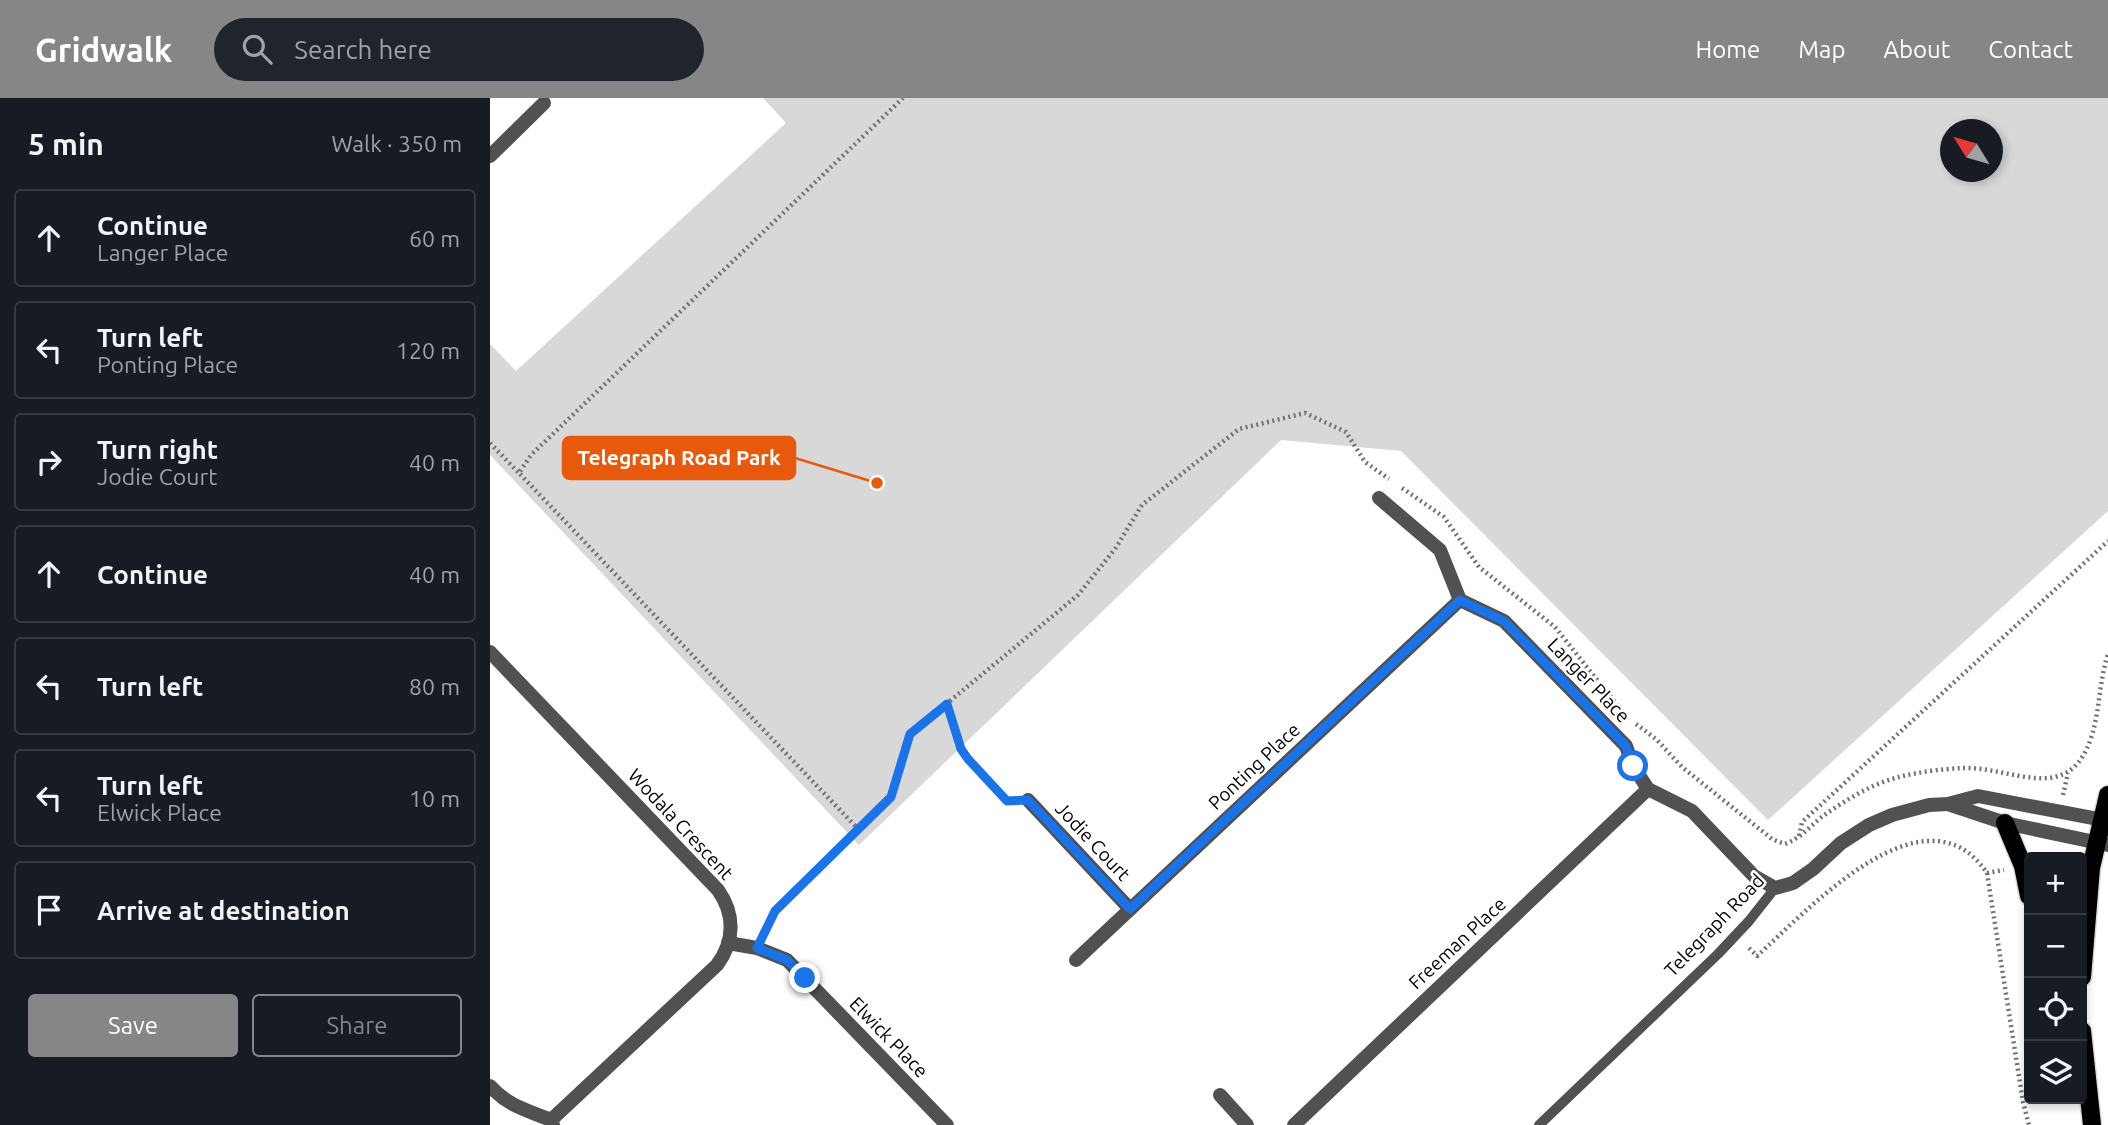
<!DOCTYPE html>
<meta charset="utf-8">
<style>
:root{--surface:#171b24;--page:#20242c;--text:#f1f3f6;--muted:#9ea1a6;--line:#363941;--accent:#858687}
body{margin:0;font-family:Ubuntu,sans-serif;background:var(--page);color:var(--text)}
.controls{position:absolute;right:21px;bottom:21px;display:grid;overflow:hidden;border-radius:7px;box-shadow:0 4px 10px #0003}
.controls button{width:63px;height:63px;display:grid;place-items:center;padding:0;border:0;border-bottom:2px solid var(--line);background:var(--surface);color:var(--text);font:35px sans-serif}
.compass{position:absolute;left:1450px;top:21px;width:63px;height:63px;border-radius:50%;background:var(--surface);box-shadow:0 4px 10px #0003;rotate:307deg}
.stop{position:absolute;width:21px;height:21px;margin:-16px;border:5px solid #1a73e8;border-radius:50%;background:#fff}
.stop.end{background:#1a73e8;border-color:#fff;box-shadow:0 2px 7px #0008}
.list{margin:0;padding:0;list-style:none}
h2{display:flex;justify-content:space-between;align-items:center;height:91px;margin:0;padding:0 28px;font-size:30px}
h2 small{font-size:23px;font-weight:400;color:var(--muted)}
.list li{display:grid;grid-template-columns:46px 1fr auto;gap:21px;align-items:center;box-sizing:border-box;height:98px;margin:0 14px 14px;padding:0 14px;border:2px solid var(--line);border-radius:7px}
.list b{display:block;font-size:26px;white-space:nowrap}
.list p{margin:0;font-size:23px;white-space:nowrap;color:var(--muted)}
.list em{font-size:23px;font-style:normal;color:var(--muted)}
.actions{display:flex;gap:14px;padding:21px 28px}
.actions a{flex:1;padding:16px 0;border:2px solid var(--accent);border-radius:7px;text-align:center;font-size:24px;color:var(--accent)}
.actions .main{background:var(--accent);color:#fff}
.icon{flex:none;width:38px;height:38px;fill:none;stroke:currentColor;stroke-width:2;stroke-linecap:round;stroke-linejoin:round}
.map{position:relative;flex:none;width:1618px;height:1027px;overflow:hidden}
header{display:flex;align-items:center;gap:42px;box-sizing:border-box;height:98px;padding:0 35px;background:var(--accent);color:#fff}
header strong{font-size:33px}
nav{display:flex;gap:38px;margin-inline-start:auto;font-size:24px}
.search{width:490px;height:63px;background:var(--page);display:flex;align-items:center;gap:18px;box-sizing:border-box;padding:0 24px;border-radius:38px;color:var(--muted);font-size:26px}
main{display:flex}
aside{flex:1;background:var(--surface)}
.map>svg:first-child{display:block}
.green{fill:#d8d8d8;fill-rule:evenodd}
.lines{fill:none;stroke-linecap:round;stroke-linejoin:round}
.primary-casing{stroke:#dbdbdb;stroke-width:21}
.path{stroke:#737373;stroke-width:4.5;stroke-dasharray:2 3.5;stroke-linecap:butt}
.service{stroke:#515151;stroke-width:10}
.minor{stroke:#515151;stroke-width:14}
.primary{stroke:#000;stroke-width:18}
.route{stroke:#1a73e8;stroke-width:9}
.labels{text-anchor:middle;stroke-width:5;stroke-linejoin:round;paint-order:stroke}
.street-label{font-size:19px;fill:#000;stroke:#fff}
.leader{fill:none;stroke:#e8590c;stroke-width:2.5}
.callout-dot{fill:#e8590c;stroke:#fff;stroke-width:2.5}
.callout{fill:#e8590c;stroke:#e8590c;stroke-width:2.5}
.callout-label{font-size:21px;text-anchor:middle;font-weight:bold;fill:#fff}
</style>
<header>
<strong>Gridwalk</strong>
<div class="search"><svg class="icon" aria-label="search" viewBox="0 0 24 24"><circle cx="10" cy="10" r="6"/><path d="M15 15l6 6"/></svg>Search here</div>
<nav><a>Home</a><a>Map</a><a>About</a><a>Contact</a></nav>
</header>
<main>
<aside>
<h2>5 min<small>Walk · 350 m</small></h2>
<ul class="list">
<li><svg class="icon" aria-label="ahead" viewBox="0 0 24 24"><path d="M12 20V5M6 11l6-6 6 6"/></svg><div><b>Continue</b><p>Langer Place</p></div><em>60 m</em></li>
<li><svg class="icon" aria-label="left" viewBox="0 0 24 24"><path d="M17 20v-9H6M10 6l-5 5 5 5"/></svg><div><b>Turn left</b><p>Ponting Place</p></div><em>120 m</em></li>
<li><svg class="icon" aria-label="right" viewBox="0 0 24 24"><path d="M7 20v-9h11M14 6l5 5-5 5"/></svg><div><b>Turn right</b><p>Jodie Court</p></div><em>40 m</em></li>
<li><svg class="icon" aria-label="ahead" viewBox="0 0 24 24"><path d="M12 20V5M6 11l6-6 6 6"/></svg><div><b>Continue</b></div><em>40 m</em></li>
<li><svg class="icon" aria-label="left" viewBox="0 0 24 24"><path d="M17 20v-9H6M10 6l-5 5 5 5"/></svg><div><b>Turn left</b></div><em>80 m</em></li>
<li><svg class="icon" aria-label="left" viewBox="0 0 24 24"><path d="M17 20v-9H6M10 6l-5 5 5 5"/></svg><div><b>Turn left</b><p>Elwick Place</p></div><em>10 m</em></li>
<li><svg class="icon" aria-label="arrive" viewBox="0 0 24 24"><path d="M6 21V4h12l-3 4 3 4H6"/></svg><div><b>Arrive at destination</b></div></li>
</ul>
<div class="actions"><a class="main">Save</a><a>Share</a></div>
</aside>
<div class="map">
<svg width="1618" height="1027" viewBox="0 0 1618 1027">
<rect width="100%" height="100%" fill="#fff"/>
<!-- green -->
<path class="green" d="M273,0H1618V413L1278,722L911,353L791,342L369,747L0,357V246L26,273L296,25ZM1461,32H1503V74H1461Z"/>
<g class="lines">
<!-- primary casing -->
<g class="primary-casing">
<g id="primary">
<path d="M1515,725L1533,768L1539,798"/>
<path d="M1592,879L1601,770L1618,697"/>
<path d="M1592,933L1602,1027"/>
</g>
</g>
<!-- path -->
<g class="path">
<path d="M0,345L29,375"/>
<path d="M912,390L954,419L989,469L1065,529L1128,608"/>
<path d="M457,605L471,651L478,661L519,703"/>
<path d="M1146,626L1166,641L1192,669L1282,741L1295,746C1311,740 1320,728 1333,718C1356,702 1381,686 1409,679C1428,674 1453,671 1472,670C1522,668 1578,709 1601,640C1610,613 1609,583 1618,556"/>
<path d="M1573,697L1578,675"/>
<path d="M369,732L29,375L41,357L413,0"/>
<path d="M1309,738L1312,724L1618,443"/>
<path d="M1497,775L1514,772"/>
<path d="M275,833L285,813L401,699L420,636L588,497L625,451L652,407L749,331L815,315L856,334L875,364L899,381"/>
<path d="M1259,850L1267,858C1317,813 1435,683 1497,775L1533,1004L1539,1027"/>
</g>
<!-- service -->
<path class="service" d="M1049,1027L1228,856L1259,823L1285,790"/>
<!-- minor -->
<g class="minor">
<path d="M0,58L54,5"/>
<path d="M889,400L950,452L970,502L1014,523L1136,648L1143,668L1158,691L1202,713L1264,778L1285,790L1303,785L1323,771L1351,745L1379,727L1402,717L1439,707L1458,706L1488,698L1618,723"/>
<path d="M0,554L228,792C245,816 245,843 227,867L61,1022"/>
<path d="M538,702L640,811"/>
<path d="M1458,706L1515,725L1618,747"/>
<path d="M238,845L267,850L297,862L457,1027"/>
<path d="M586,862L970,502"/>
<path d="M0,988C19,1009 37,1012 61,1022L63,1027"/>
<path d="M730,997L757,1027"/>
<path d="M804,1027L1158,691"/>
</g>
<!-- primary -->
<use href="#primary" class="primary"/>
</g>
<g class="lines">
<!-- route -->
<path class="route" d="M315,880L297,862L267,850L285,813L401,699L420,636L457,606L471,651L478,661L517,703L538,702L640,811L970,502L1014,523L1136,648L1143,668"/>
</g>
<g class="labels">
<!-- street labels -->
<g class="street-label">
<text transform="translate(1099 582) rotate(46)" y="7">Langer Place</text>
<text transform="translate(764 668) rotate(-43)" y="7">Ponting Place</text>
<text transform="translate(191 726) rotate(47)" y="7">Wodala Crescent</text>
<text transform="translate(603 743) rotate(47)" y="7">Jodie Court</text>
<text transform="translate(1224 827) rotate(-46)" y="7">Telegraph Road</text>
<text transform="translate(967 845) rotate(-43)" y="7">Freeman Place</text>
<text transform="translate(399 939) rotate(46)" y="7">Elwick Place</text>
</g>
</g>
<!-- callouts -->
<path class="leader" d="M387 385L305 360"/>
<circle class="callout-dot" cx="387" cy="385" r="7"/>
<rect class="callout" x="73" y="339" width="232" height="42" rx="7"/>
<g class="callout-label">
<text x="189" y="367">Telegraph Road Park</text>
</g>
</svg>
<div class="controls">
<button>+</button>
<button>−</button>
<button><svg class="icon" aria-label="locate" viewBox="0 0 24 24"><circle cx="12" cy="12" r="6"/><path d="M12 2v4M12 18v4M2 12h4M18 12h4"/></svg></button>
<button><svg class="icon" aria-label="layers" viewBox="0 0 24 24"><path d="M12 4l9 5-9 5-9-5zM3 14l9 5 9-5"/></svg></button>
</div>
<svg class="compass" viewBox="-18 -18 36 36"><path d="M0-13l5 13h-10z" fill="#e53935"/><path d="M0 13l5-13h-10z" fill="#9ea1a6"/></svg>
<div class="stop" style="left:1143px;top:668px"></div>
<div class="stop end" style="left:315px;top:880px"></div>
</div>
</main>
